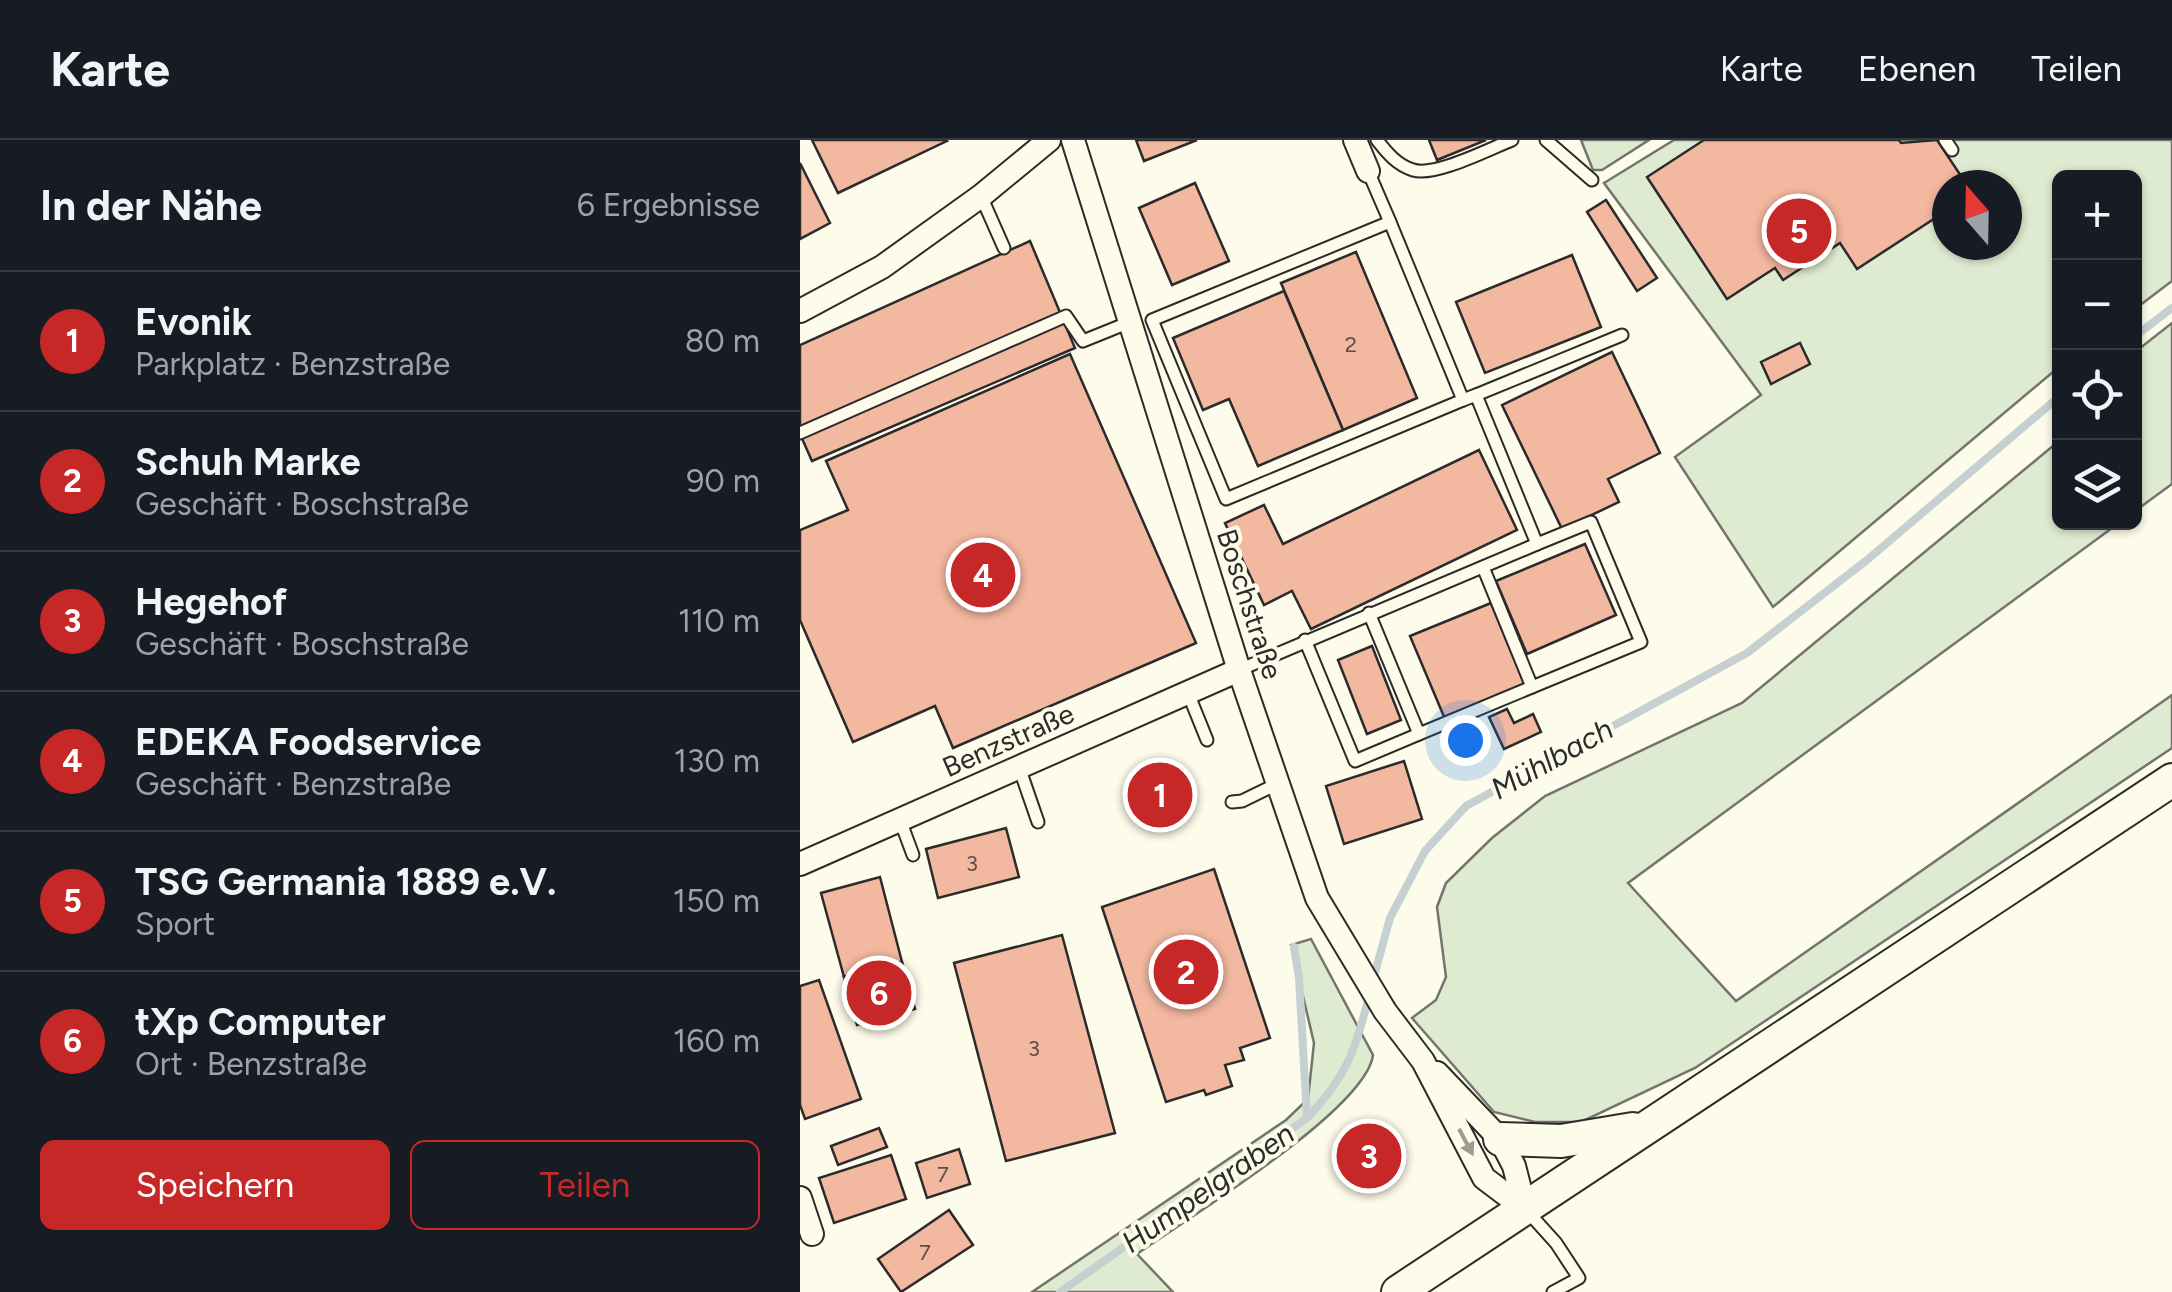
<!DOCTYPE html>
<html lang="de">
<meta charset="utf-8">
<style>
:root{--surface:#171b24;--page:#20242c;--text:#f1f3f6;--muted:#9ea1a6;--line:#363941;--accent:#c62828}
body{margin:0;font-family:Figtree,sans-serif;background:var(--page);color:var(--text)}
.controls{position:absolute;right:30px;top:30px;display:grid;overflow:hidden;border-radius:15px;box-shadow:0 2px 8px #0004}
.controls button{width:90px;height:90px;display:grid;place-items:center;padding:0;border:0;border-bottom:2px solid var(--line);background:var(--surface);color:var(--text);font:50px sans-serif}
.compass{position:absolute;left:1132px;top:30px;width:90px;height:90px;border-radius:50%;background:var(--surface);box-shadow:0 2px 8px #0004;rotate:340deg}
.you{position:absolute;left:665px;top:600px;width:35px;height:35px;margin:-25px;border:8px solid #fff;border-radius:50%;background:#1a73e8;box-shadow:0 0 0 15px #1a73e833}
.badge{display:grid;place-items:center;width:65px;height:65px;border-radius:50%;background:var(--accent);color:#fff;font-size:32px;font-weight:700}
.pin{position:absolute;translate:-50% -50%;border:5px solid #fff;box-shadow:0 2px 10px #0006}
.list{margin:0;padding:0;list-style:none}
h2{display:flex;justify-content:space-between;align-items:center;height:130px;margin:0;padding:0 40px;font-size:42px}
h2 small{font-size:32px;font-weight:400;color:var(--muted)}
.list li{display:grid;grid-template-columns:65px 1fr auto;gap:30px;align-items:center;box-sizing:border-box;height:140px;padding:0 40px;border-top:2px solid var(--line)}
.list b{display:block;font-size:38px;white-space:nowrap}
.list p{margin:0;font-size:32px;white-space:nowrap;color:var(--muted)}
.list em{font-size:32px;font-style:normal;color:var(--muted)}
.actions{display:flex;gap:20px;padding:30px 40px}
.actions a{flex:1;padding:22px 0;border:2px solid var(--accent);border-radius:15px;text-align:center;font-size:35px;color:var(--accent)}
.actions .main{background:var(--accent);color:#fff}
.icon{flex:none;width:55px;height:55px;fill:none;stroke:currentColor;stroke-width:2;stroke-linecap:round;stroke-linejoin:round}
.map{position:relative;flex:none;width:1372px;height:1152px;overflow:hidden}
header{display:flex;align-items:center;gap:60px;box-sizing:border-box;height:140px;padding:0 50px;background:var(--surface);border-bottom:2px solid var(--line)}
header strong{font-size:48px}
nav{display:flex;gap:55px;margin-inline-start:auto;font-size:35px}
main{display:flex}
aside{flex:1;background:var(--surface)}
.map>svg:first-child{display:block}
.green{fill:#deebd1;stroke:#74746e;stroke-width:2.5;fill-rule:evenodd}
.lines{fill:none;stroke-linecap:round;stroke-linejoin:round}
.stream{stroke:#c7d0d0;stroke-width:8}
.building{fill:#f2b8a0;stroke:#2b2b2b;stroke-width:2.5}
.service-casing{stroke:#2b2b2b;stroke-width:15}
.minor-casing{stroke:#2b2b2b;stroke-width:26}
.secondary-casing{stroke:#2b2b2b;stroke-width:36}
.service{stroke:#fdfbea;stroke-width:11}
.minor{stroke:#fdfbea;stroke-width:22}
.secondary{stroke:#fdfbea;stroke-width:32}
.oneway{fill:#9e9d94}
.labels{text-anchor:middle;stroke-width:8;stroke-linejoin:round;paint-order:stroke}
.number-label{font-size:22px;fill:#5d4e48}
.street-label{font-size:28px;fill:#2b2b2b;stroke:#fdfbea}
.water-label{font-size:30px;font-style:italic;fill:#2b2b2b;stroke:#fdfbea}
</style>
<header>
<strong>Karte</strong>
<nav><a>Karte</a><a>Ebenen</a><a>Teilen</a></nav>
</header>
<main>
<aside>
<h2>In der Nähe<small>6 Ergebnisse</small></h2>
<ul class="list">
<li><span class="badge">1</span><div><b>Evonik</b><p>Parkplatz · Benzstraße</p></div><em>80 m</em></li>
<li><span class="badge">2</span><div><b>Schuh Marke</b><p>Geschäft · Boschstraße</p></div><em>90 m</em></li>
<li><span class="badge">3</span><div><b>Hegehof</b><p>Geschäft · Boschstraße</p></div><em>110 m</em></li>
<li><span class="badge">4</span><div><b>EDEKA Foodservice</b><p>Geschäft · Benzstraße</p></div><em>130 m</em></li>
<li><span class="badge">5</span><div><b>TSG Germania 1889 e.V.</b><p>Sport</p></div><em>150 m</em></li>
<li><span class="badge">6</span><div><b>tXp Computer</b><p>Ort · Benzstraße</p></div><em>160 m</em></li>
</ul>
<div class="actions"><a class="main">Speichern</a><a>Teilen</a></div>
</aside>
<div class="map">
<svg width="1372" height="1152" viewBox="0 0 1372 1152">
<rect width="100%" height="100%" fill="#fdfbea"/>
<!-- green -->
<g class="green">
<path d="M781,0H849L802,30H793Z"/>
<path d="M874,0H1372V141L1335,169L1334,38H1260L1259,227L973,467L875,317L961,255L804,43ZM1147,45H1207V105H1147Z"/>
<path d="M1372,183V344L1335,371V212Z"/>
<path d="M1259,301L1260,382L1319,383L828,743L936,861L1372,555V608L895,928L781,982H735L694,972L612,878L636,860L646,837L637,767L646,743L692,698L745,656L942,563Z"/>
<path d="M511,799L573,915C566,970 386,1079 337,1114L373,1152H232L486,980L508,959L514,903L491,805Z"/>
</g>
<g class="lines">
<!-- stream -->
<g class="stream">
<path d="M1334,197L1372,168"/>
<path d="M494,807L499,838L507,977"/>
<path d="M573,840L590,778L625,711L666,666L947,513L1067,420L1260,256"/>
<path d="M260,1152L507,978C548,936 555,909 570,853"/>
</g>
</g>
<!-- building -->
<g class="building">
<path d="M12,0H146L147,1L38,53Z"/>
<path d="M336,0H397L344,21Z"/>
<path d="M629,0H686L637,20Z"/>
<path d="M904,0H1099L1101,3L1137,0L1167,45H1147V79L1143,73L1057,129L1040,103L983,140L975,128L927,159L847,37Z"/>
<path d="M0,23L30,83L0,99Z"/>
<path d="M395,43L429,121L372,145L339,68Z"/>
<path d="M806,60L857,138L837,151L787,72Z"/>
<path d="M230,101L275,208L12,321L0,294V205Z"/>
<path d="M556,112L617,258L543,290L481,143Z"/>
<path d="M772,115L801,187L685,233L656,162Z"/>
<path d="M484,151L543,290L458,326L429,259L403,270L373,198Z"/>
<path d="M1000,203L1010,224L971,244L961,222Z"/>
<path d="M812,212L860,313L808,339L819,362L762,389L702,265Z"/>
<path d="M270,214L396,503L153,608L135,566L53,602L0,480V390L48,370L26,321Z"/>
<path d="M679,310L717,390L511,489L492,451L464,465L425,383L464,365L483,404Z"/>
<path d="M785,404L816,475L727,514L696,441Z"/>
<path d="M691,463L725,545L645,579L610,496Z"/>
<path d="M572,506L601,580L567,594L538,520Z"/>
<path d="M707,569L714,583L733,574L741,592L704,609L689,577Z"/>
<path d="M604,621L622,679L544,704L526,646Z"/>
<path d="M206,688L219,737L138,758L126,709Z"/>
<path d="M414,729L470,898L440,908L444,920L425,925L432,946L406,955L404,950L366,962L302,767Z"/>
<path d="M80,737L102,822L44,837L21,753Z"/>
<path d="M262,795L315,993L206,1021L154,823Z"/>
<path d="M102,822L115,869L57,885L44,837Z"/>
<path d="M19,840L61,959L5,979L0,965V846Z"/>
<path d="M79,988L87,1007L38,1025L31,1006Z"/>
<path d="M569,995L588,1024L569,1036L550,1008Z"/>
<path d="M159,1009L170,1044L127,1058L116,1023Z"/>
<path d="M91,1015L106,1059L34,1083L19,1038Z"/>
<path d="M149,1070L173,1105L101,1152L78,1119Z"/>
</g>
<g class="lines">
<!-- service casing -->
<g class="service-casing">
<g id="service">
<path d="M577,0C587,13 597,25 613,30C635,37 689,9 712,0"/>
<path d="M746,0L792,40"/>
<path d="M1145,0L1152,10"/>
<path d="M568,31L590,82"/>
<path d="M181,56L204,108"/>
<path d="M590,82L663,260L426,359L352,180Z"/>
<path d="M676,255L822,195"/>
<path d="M0,293L266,176L283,201L330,182"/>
<path d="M505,500L555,621L619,594L569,473"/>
<path d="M439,530L737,404L676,255L663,260"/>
<path d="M732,547L841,502L791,382L737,404"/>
<path d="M388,553L407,600"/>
<path d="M619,594L732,547L683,427"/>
<path d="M219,627L238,682"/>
<path d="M432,662L442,661L477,644"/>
<path d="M100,680L113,715"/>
<path d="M728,1072L756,1103L779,1138L753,1152"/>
</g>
</g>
<!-- minor casing -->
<g class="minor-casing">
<g id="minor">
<path d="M273,0L439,530L517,758L585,871L623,921L684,1038L725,1069"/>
<path d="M555,0L568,31"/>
<path d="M0,171L82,127L181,56L249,0"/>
<path d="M0,724L439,530"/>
<path d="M637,933L700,999L714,1026L725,1069"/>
<path d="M0,1058L12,1094"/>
</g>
</g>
<!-- secondary casing -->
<g class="secondary-casing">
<g id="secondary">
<path d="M700,999L761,1001L833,989"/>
<path d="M598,1152L1372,640"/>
</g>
</g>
<!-- service -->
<use href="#service" class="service"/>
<!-- minor -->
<use href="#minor" class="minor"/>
<!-- secondary -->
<use href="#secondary" class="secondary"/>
</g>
<!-- one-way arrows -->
<defs><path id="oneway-solid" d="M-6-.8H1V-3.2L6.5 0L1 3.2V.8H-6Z" transform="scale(2.5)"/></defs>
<use class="oneway" href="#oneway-solid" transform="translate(666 1002) rotate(62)"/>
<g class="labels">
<!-- number labels -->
<g class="number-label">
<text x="551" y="212">2</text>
<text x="172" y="731">3</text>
<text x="234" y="916">3</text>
<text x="143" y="1042">7</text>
<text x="125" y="1120">7</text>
</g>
<!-- street labels -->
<g class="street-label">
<text transform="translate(450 464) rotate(72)" y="10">Boschstraße</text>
<text transform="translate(208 600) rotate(-24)" y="10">Benzstraße</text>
</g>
<!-- water labels -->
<g class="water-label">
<text transform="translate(752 619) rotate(-29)" y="10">Mühlbach</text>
<text transform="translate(408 1048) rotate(-35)" y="10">Humpelgraben</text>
</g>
</g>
</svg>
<div class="controls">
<button>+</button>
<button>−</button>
<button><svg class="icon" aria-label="locate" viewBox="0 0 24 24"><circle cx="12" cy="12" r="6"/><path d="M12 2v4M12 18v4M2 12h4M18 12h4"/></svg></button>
<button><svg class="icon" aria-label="layers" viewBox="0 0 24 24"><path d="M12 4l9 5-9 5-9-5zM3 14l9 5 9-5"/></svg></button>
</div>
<svg class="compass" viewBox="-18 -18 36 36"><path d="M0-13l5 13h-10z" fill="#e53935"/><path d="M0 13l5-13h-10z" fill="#9ea1a6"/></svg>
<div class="you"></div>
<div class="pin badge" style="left:360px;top:655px">1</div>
<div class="pin badge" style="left:386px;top:832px">2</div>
<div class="pin badge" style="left:569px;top:1016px">3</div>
<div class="pin badge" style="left:183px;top:435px">4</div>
<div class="pin badge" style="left:999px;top:91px">5</div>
<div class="pin badge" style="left:79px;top:853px">6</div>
</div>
</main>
